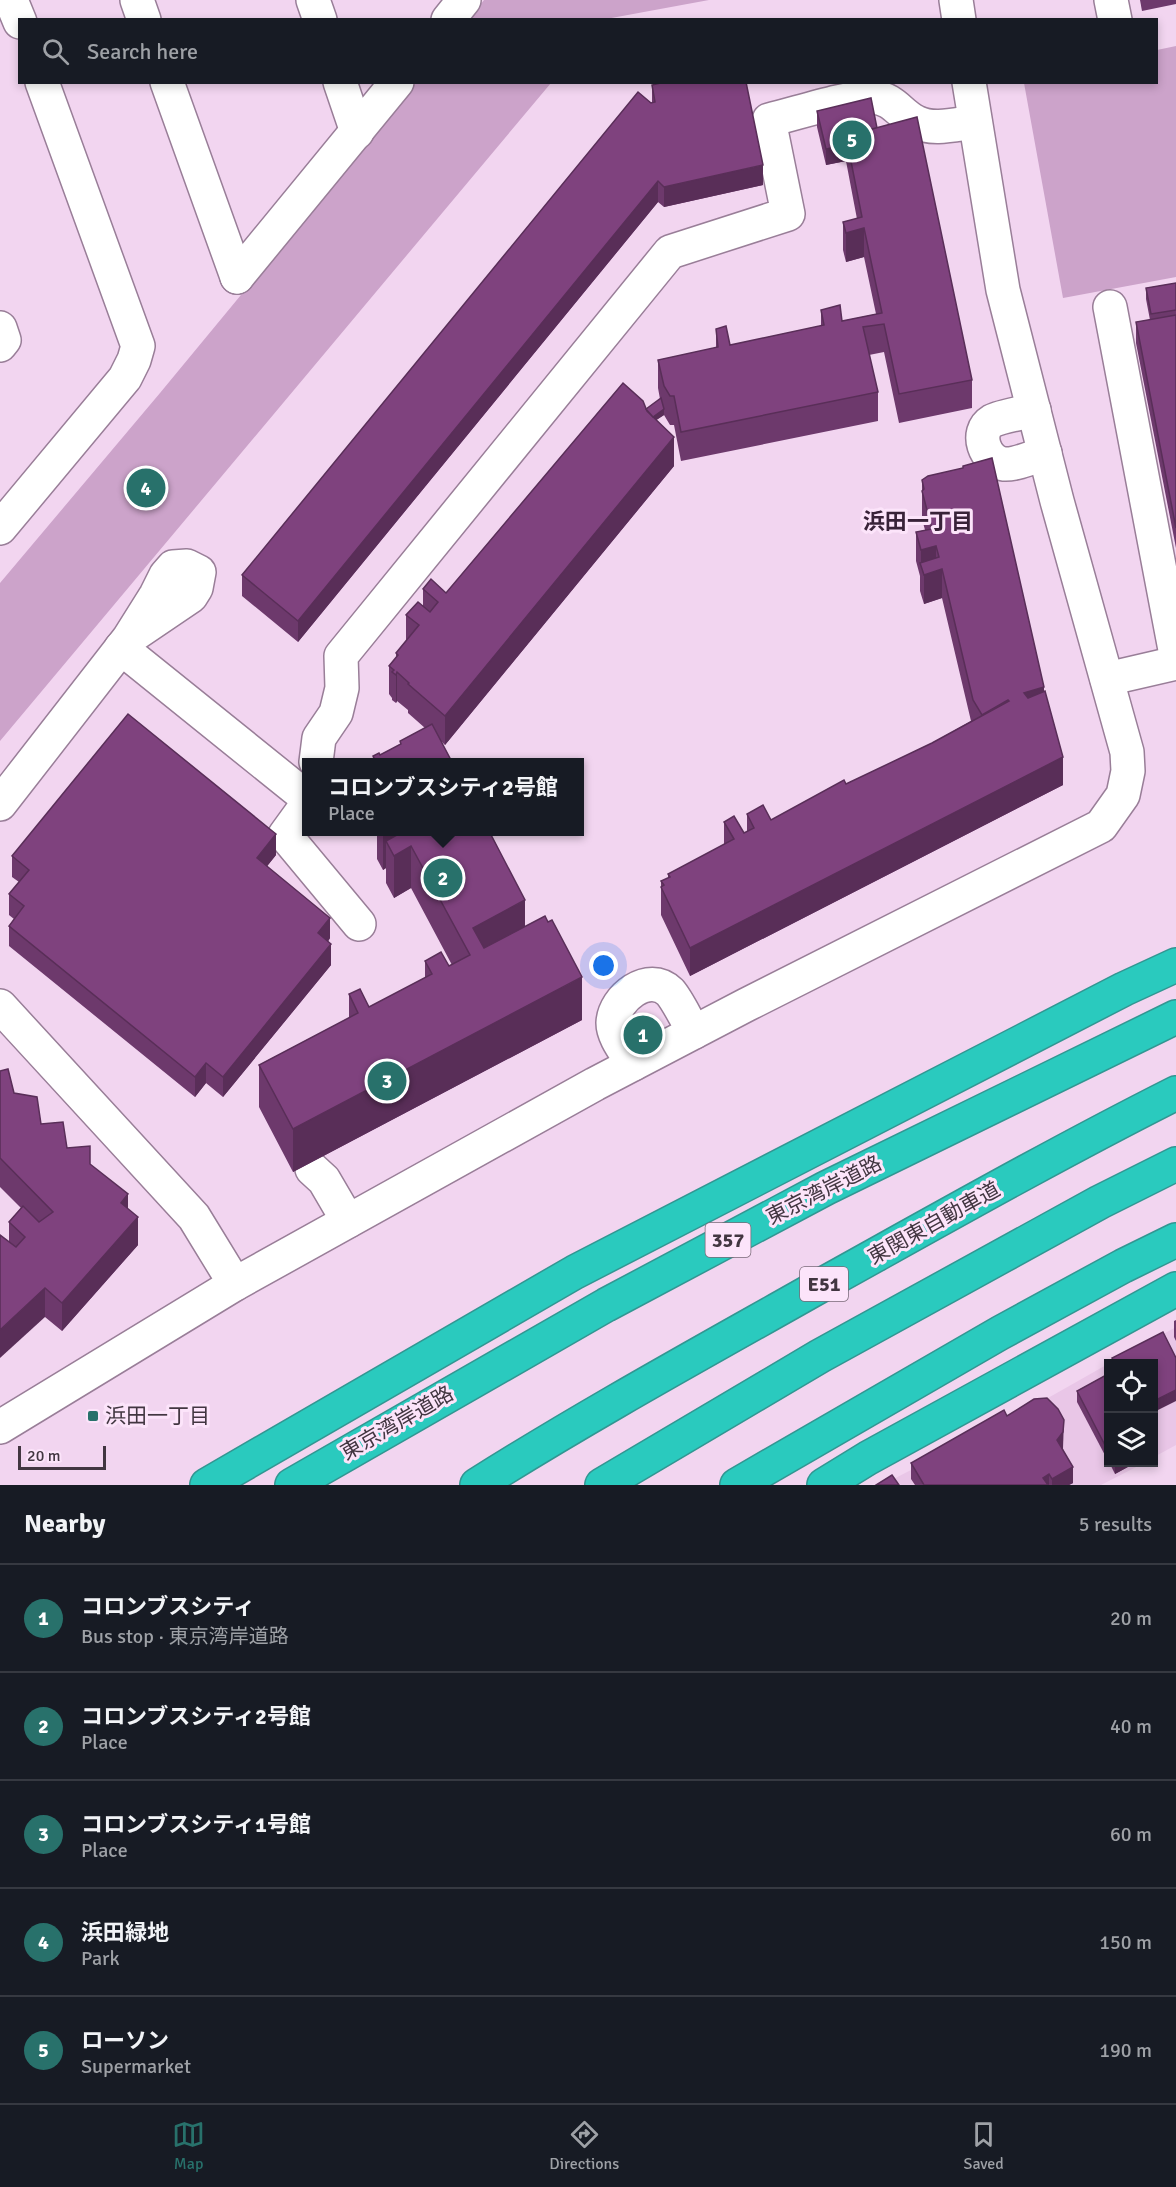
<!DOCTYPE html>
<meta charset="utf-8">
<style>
:root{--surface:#171b24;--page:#242831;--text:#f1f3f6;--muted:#9ea1a6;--line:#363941;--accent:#28716b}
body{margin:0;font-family:Signika,"Noto Sans JP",sans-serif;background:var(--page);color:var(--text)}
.controls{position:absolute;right:18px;bottom:18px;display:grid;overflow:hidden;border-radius:0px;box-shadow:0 3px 9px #0003}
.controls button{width:54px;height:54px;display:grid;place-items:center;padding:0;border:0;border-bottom:2px solid var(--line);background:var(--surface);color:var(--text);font:30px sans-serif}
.scale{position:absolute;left:18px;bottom:15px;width:88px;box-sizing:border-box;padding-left:6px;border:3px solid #423641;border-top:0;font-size:16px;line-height:21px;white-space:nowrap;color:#423641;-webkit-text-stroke:4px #fce4fa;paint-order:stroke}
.you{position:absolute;left:604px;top:966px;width:21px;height:21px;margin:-15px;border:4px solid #fff;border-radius:50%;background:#1a73e8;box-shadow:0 0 0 9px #1a73e833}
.badge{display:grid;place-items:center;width:39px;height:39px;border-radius:50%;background:var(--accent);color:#fff;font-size:20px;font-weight:700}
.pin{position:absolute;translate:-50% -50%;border:3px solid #fff;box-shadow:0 2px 6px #0006}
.popup{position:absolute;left:302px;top:758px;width:282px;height:78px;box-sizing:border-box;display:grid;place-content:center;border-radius:0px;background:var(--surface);filter:drop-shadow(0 2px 4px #0005);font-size:20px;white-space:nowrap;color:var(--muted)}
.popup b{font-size:22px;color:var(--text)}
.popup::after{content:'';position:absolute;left:50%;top:100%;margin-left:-12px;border:12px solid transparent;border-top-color:var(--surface)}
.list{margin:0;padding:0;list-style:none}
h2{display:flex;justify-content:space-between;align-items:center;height:78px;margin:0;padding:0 24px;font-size:26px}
h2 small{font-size:20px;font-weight:400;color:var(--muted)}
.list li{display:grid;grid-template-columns:39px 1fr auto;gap:18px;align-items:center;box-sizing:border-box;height:108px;padding:0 24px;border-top:2px solid var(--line)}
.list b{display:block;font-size:22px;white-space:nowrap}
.list p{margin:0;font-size:20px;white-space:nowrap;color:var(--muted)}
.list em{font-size:20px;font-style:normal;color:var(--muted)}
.icon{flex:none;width:33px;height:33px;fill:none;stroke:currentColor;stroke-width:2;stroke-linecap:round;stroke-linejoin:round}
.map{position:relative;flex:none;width:1176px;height:1485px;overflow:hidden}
.search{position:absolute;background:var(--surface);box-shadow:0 3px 9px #0003;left:18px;right:18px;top:18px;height:66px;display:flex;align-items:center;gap:15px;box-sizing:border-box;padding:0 21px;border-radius:0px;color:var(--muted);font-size:22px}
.sheet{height:618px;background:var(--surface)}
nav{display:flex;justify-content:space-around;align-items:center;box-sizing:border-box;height:84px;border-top:2px solid var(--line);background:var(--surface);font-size:16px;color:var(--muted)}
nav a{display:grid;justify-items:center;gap:3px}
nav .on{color:var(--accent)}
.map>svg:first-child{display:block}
.built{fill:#e9c6e7}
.green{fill:#cca3ca}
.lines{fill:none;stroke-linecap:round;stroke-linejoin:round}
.minor-casing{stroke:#997e98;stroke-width:36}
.highway-casing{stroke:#329692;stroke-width:36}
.minor{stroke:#fff;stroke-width:33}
.highway{stroke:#2acabe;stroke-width:33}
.wall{fill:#6d396c}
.shaded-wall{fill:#592e58}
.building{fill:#7f427e;stroke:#592e58;stroke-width:1.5}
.poi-dot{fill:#28716b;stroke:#fce4fa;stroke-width:2}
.labels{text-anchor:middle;stroke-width:6;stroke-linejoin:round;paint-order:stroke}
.shield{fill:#fce4fa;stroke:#7a6a78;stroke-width:1.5}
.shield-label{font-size:20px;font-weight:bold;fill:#423641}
.street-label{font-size:21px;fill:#423641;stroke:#fce4fa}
.poi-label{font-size:21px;fill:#423641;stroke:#fce4fa;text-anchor:start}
.neighbourhood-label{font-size:22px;font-weight:bold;fill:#382238;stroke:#fce4fa}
</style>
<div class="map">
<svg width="1176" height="1485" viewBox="0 0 1176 1485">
<rect width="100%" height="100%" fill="#f2d5f0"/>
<!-- built -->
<g class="built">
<path d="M1176,1327V1445L1154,1457V1364H1110Z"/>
<path d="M1108,1364V1462L1144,1463L1101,1485H882L1025,1411Z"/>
</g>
<!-- green -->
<g class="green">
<path d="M484,0H709L606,19L468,20Z"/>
<path d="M1176,46V277L1063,298L1024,83L1156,82L1157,50Z"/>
<path d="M416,83H551L0,741V583L160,393Z"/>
</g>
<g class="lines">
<!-- minor casing -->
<g class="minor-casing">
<g id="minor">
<path d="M11,0L20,22"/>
<path d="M137,0L144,20"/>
<path d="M313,0L320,20"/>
<path d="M956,0L959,20"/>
<path d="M1111,0L1115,20"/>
<path d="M448,20L464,0"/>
<path d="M167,82L237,277"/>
<path d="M340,82L357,132"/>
<path d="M237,277L397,82"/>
<path d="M1110,307L1176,655"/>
<path d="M0,328L4,340L0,345"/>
<path d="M1034,410C1023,413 1002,416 992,421C974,432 985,462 1004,464C1016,465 1033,457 1045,453"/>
<path d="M0,528L125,378L134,360L138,346L42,82"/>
<path d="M121,648L306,797"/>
<path d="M1107,679L1176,663"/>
<path d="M316,762L319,738L336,713L342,688L341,656L670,252L788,214L769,120C795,114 848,96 873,97C895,99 899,114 916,122C933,131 957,124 975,122"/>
<path d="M0,804L129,638L156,595L166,575L173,567L187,566L199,572L196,588L191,596L129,638"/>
<path d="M306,806L285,835L359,924"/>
<path d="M0,1006L194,1217L235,1284"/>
<path d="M633,1064C626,1052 613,1037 613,1023C614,998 649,971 670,992C678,1001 687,1021 694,1032"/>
<path d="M312,1169L324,1180L348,1221"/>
<path d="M0,1427L235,1284L595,1084L746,1005L1101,826L1123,795L1128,771L1127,752L1057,501L1003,290L969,82"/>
</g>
</g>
<!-- highway casing -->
<g class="highway-casing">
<g id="highway">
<path d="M207,1485L575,1272L1124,989L1176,965"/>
<path d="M292,1485L606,1305L826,1188L1176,1017"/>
<path d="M477,1485C588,1415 703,1352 818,1287C937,1221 1055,1154 1176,1093"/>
<path d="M602,1485L820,1356L1100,1202L1176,1164"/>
<path d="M737,1485L1000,1333L1123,1266L1176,1240"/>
<path d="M824,1485L868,1458L1176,1289"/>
</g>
</g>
<!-- minor -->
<use href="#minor" class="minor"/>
<!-- highway -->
<use href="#highway" class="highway"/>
</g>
<!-- wall -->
<g class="wall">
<path d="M1140,0H1176V4L1142,11Z"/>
<path d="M652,85L763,185L664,207L658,202L298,642L242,596V575L652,103Z"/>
<path d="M817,111L877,128L972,380V408L899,423L884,352L869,355L878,392V421L681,461L674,425H670L664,415L656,420L674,466L445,745L440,740L452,762H369V761L373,759V756L380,755L400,744V741L425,728L408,713V710L397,701L396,703L392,700V698L389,694V666L396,658V653L406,641V615L423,605V589L446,593L646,409L660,399L658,388V360L716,348V329L730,345L821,326V310L842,321L876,314L864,257L846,262L843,250V222L857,219L846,161L826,165L817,127Z"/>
<path d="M1176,283V548L1136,343V322L1150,320L1146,299V288Z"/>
<path d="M922,480L1044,692L1063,785L690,976L661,915V881L668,878V874L724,845V822L744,833L747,832V814L771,820L932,743L971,721L942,598L924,604L920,591V576L916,561V532L925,530L922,519Z"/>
<path d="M377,831H489L525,926L582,1020L293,1172L259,1107V1065L349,1018V994L369,1007L425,978V961L449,966L452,965L411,888L394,898L386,883V868L383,870L377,859Z"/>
<path d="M276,855L267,866L330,938L328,942L331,965L223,1097L206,1083L195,1097L9,946V926L14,919L9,915V894L19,882L12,877V856Z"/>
<path d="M0,1071L14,1093L41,1124L67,1148L90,1164L128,1209L138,1245L62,1331L45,1317L9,1242V1222L21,1208L0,1187Z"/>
<path d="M1176,1320V1341L1174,1337V1321Z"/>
<path d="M1108,1374V1461L1077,1402V1391Z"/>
<path d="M1007,1416L1063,1448V1449L1073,1483L1069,1485H915L911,1479V1463Z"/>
<path d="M1109,1462H1137L1115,1474Z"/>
</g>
<!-- shaded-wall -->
<g class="shaded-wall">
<path d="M846,145V161L826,165V149Z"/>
<path d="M763,165V185L664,207V187Z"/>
<path d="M658,181V202L298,642V621Z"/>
<path d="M864,228V257L846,262V233Z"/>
<path d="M664,409V415L643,429V424Z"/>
<path d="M674,437V466L445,745V716Z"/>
<path d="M936,546V571L942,569V598L924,604V575L921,565V550Z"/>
<path d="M397,672V701L396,703V675Z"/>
<path d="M1044,687V715L1024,693Z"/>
<path d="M1008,700V728L982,743V715Z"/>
<path d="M1063,757V785L690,976V948Z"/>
<path d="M383,831H398V853L411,846V888L394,898V856L386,841V868L383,870Z"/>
<path d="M276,834V855L257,879V858Z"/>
<path d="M525,900V942L473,970V928Z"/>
<path d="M330,918V938L318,954V933Z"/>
<path d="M331,944V965L223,1097V1077Z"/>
<path d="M582,977V1020L293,1172V1129Z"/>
<path d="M206,1063V1083L195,1097V1077Z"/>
<path d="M128,1194V1222L121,1203Z"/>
<path d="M138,1217V1245L62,1331V1303Z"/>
<path d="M45,1288V1317L0,1358V1330Z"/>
<path d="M1176,1390V1401L1154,1412V1401Z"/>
<path d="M1064,1420L1063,1448L1057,1456V1440Z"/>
<path d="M1117,1462H1137L1115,1474V1463Z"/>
<path d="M1073,1467V1483L1069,1485H1052V1479Z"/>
<path d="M1049,1474V1485H1043V1478Z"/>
</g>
<!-- building -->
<g class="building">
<path d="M665,82H746L763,165L664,187L658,181L298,621L242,575L638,92L651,103L655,102L652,85Z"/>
<path d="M871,98L877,128L846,136V145L826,149L817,111Z"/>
<path d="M917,117L972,380L899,394L884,324L863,327L878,392L681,432L674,396H670L664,386L658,360L718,347L716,329L726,326L730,345L824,325L821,310L840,305L842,321L882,313L864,228L846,233L843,222L862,217L846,136Z"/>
<path d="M1176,283V310L1151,314L1146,288Z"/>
<path d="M1176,315V528L1136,322Z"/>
<path d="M623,383L643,401L647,411L674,437L445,716L408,684L409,683L397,672L396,675L392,672L394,670L389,666L398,655L396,653L419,625L406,615L418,602L430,612L438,602L423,589L431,579L446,593Z"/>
<path d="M661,398L664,409L653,417L646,409Z"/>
<path d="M992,458L1044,687L1024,693L1028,698L1045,691L1063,757L690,948L661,887L664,885L661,881L670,877L668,874L734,839L724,822L734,816L744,833L754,828L747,814L763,805L771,820L844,780L846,784L932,743L1009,701L1008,700L982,715L973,700L942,569L924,575L920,563L939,557L936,546L921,550L916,532L932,529L922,491L924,489L922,480L928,476L963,468V466Z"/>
<path d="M128,714L276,834L257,858L330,918L318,933L331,944L223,1077L206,1063L195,1077L9,926L24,906L9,894L29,870L12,856Z"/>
<path d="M432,724L452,762H370L369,761L374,758L373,756L379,753L380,755L401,744L400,741Z"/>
<path d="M404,831H489L525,900L473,928L484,948L545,916L548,922L552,920L582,977L293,1129L259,1065L358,1013L349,994L360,989L369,1007L432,974L425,961L441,952L449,966L470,955L411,846L394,856L386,841Z"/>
<path d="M8,1069L14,1093L37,1097L41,1124L63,1122L67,1148L90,1146V1164L128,1194L121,1203L138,1217L62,1303L45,1288L0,1330V1235L16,1247L25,1237L9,1222L23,1206L39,1222L53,1212L0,1158V1071Z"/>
<path d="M1163,1332L1176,1358V1390L1154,1401V1364H1115L1112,1358Z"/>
<path d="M1108,1374V1451L1077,1391Z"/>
<path d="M1047,1398L1058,1409L1064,1420L1063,1432L1057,1440L1073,1467L1052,1479L1049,1474L1043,1478L1048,1485H924L911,1463L1004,1410L1007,1416L1034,1399Z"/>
<path d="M892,1475L899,1485H876Z"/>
</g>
<!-- markers -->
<rect class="poi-dot" x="87" y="1410" width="12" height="12" rx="3"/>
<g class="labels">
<!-- shield labels -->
<g class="shield">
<rect x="705.5" y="1223" width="45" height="34" rx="4.5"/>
<rect x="800" y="1267" width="48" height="34" rx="4.5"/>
</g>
<g class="shield-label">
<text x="728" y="1247">357</text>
<text x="824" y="1291">E51</text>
</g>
<!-- street labels -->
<g class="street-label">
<text transform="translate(824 1190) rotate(-27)" y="7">東京湾岸道路</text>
<text transform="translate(934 1223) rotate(-29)" y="7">東関東自動車道</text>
<text transform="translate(397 1423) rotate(-30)" y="7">東京湾岸道路</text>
</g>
<!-- poi labels -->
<g class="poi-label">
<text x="105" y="1423">浜田一丁目</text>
</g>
<!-- neighbourhood labels -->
<g class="neighbourhood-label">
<text x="918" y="529">浜田一丁目</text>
</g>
</g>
</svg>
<div class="controls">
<button><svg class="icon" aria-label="locate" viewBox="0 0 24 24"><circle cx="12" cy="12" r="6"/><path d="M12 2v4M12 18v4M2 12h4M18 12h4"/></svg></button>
<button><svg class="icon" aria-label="layers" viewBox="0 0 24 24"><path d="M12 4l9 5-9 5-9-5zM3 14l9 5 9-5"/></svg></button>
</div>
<div class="scale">20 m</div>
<div class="you"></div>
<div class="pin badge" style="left:643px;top:1035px">1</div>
<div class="pin badge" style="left:443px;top:878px">2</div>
<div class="popup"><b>コロンブスシティ2号館</b>Place</div>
<div class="pin badge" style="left:387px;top:1081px">3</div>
<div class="pin badge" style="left:146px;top:488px">4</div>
<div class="pin badge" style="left:852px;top:140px">5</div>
<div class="search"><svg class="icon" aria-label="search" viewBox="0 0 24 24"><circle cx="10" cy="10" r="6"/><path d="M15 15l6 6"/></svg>Search here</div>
</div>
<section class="sheet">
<h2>Nearby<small>5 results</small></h2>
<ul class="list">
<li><span class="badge">1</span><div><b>コロンブスシティ</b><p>Bus stop · 東京湾岸道路</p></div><em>20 m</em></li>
<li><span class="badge">2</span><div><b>コロンブスシティ2号館</b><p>Place</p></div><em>40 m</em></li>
<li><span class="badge">3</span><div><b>コロンブスシティ1号館</b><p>Place</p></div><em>60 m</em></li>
<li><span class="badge">4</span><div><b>浜田緑地</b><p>Park</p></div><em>150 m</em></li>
<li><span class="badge">5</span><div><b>ローソン</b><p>Supermarket</p></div><em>190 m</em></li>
</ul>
</section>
<nav>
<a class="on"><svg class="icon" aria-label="map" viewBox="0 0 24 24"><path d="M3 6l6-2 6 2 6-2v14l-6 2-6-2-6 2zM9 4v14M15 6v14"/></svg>Map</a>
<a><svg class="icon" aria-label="directions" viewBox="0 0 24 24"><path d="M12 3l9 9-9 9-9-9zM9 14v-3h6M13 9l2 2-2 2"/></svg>Directions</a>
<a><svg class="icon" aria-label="saved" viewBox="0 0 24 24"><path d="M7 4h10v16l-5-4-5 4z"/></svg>Saved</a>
</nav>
